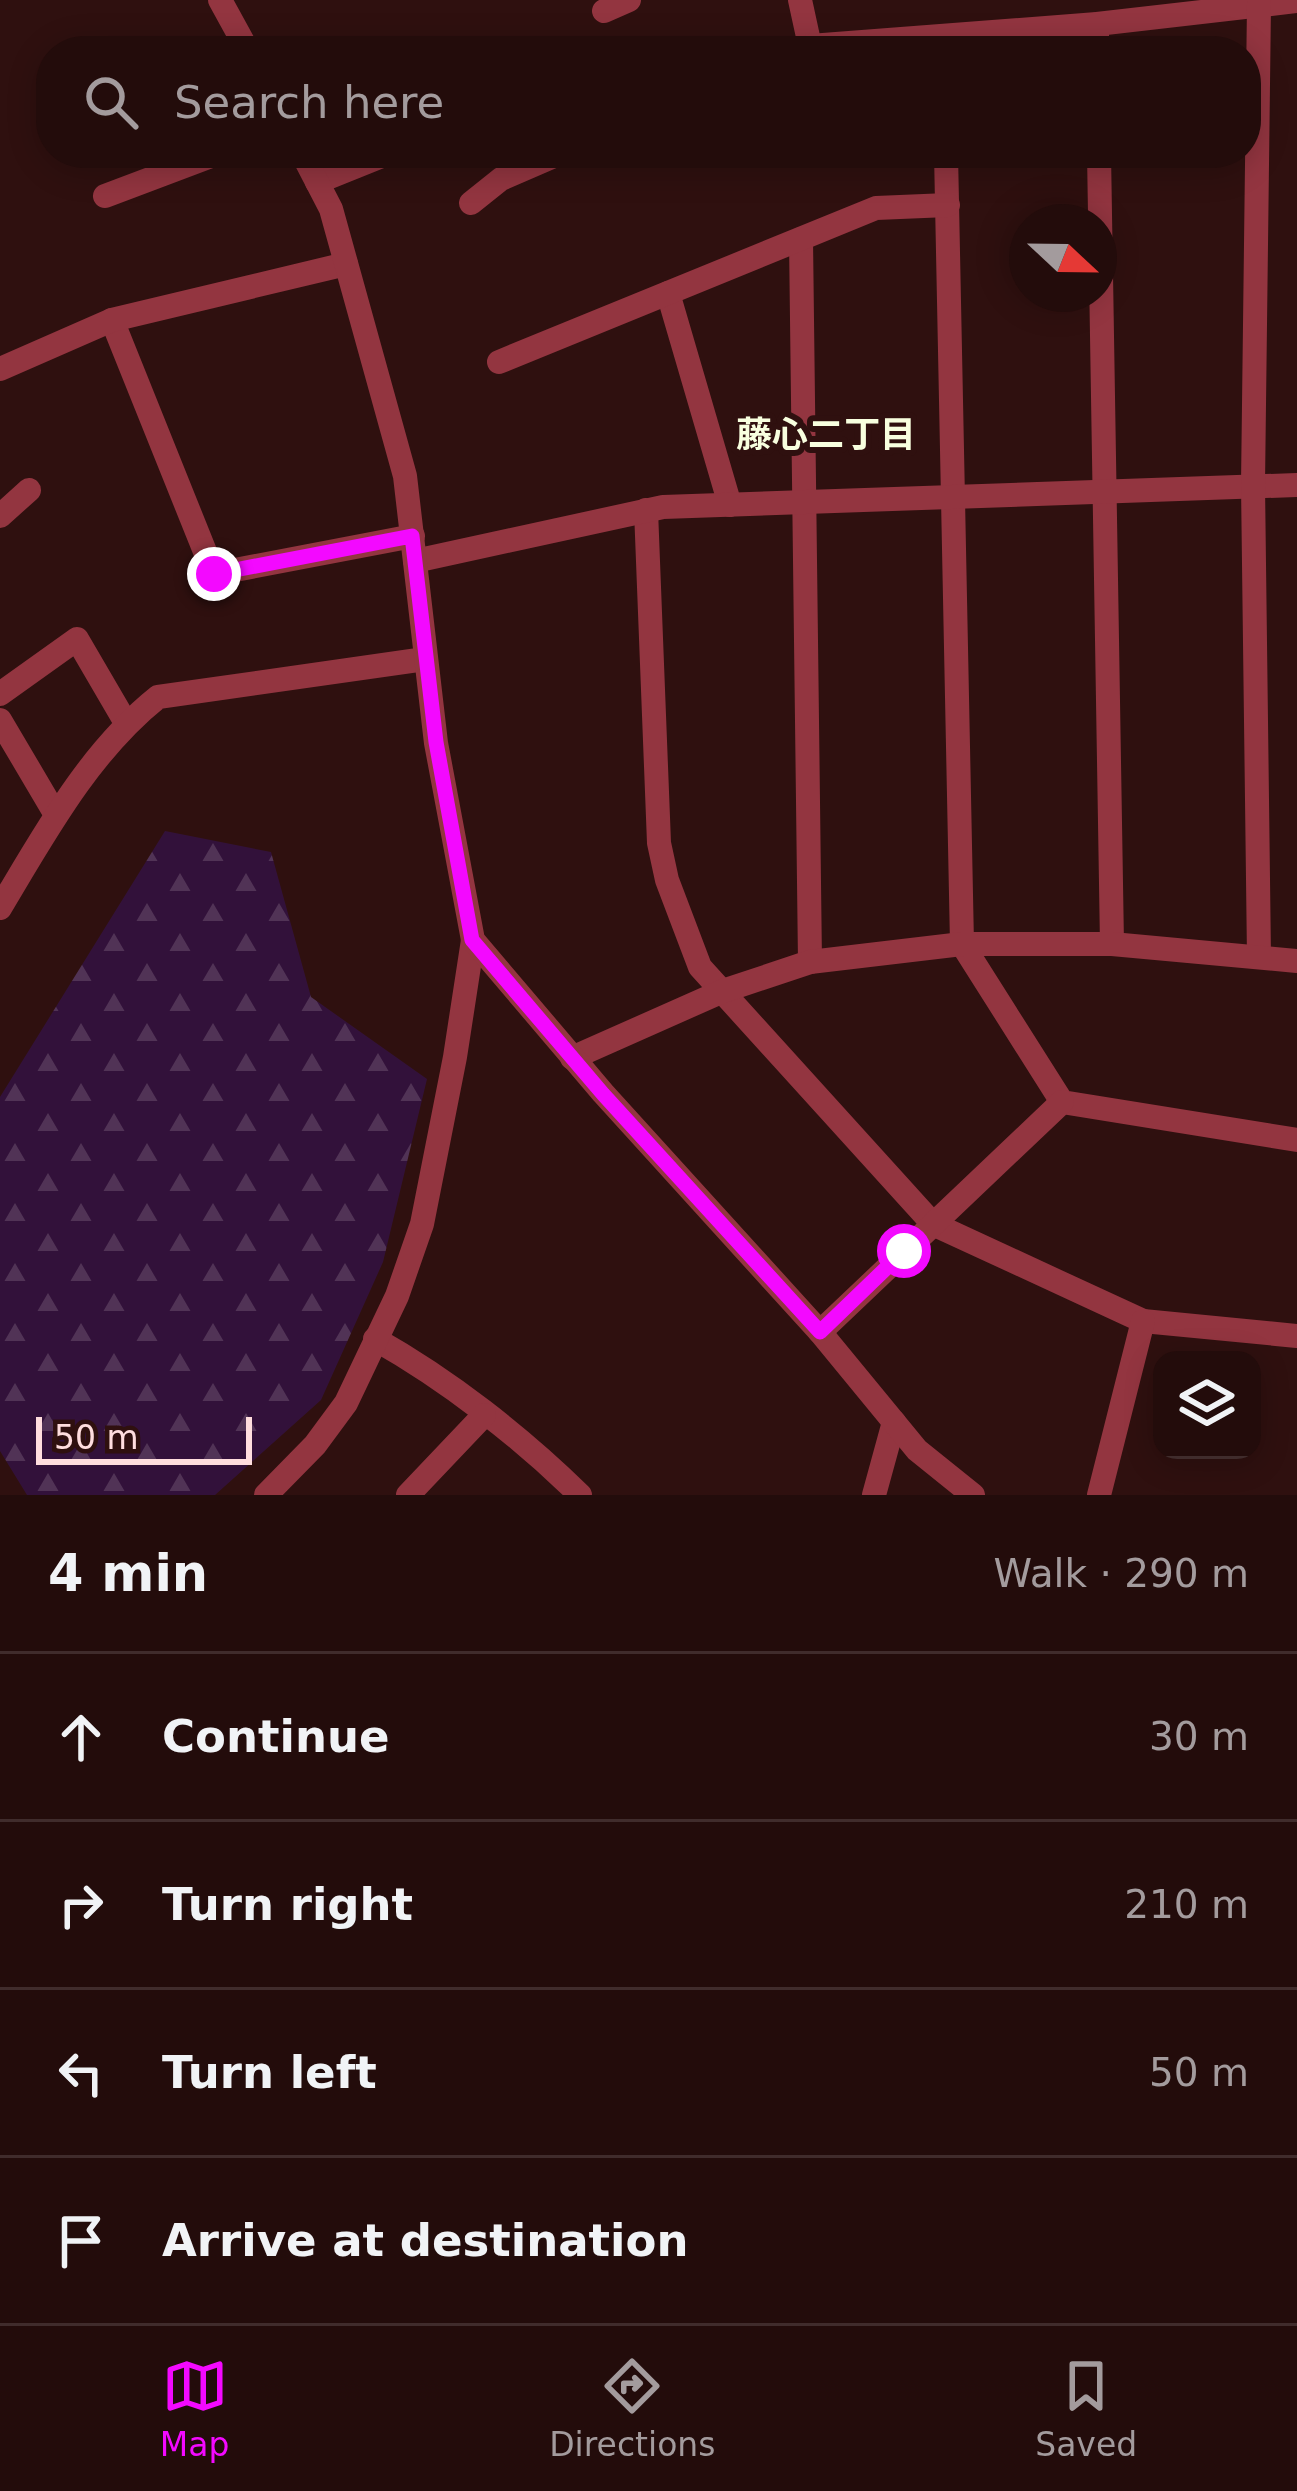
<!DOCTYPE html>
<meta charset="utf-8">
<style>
:root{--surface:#230c0b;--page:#2b1514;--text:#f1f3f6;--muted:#a39b9d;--line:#402c2c;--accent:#f309ff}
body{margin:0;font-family:"DejaVu Sans","Noto Sans JP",sans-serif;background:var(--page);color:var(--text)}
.controls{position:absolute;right:36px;bottom:36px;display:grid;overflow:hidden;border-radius:24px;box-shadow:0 6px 30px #0003}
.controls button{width:108px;height:108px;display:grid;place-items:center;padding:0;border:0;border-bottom:3px solid var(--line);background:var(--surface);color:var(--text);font:60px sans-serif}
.compass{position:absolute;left:1009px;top:204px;width:108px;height:108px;border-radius:50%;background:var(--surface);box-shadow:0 6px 30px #0003;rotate:112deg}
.scale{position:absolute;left:36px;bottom:30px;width:216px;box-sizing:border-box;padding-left:12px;border:6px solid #ffddde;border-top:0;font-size:33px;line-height:42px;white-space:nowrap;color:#ffddde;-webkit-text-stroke:9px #2f100f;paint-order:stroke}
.stop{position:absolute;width:36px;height:36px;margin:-27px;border:9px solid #f309ff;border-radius:50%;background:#fff}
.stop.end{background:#f309ff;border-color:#fff;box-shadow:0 3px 12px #0008}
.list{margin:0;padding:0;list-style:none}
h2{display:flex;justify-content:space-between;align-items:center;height:156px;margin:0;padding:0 48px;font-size:51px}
h2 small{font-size:39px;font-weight:400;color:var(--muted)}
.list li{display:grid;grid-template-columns:78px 1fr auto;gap:36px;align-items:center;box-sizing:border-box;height:168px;padding:0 48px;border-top:3px solid var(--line)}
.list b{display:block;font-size:45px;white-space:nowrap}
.list em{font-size:39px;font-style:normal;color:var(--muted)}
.icon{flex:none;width:66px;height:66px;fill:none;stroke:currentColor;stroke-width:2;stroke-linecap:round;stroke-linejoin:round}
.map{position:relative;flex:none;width:1297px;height:1495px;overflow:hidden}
.search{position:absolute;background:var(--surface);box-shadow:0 6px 30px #0003;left:36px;right:36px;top:36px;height:132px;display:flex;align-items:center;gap:30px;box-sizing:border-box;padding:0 42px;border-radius:48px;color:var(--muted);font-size:45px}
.sheet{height:828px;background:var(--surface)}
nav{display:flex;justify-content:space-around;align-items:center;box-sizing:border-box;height:168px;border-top:3px solid var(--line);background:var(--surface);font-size:33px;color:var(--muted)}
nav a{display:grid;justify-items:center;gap:6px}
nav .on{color:var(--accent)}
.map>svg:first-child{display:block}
.forest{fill:url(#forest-firs)}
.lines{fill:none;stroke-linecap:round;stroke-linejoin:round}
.minor{stroke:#933540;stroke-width:24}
.tertiary{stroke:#933540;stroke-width:24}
.route{stroke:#f309ff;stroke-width:15}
.labels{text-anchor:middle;stroke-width:12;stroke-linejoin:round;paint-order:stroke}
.neighbourhood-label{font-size:36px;font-weight:bold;fill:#f8ffdf;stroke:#2f100f}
</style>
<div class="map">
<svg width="1297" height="1495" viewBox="0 0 1297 1495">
<defs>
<pattern id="forest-firs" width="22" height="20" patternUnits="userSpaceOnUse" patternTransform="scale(3)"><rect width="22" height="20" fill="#32113a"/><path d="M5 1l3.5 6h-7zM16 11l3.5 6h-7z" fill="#513356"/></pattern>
</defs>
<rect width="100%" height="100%" fill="#2f100f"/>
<!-- forest -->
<path class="forest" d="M165,831L271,852L311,997L427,1079L383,1262L321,1400L215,1495H27L0,1451V1097Z"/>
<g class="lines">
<!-- minor -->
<g class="minor">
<path d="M800,0L810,46"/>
<path d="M604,11L629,0"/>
<path d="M1097,24V51"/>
<path d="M798,51L810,46L1097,24L1297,1"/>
<path d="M946,153L962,944L1062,1102L1297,1140"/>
<path d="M1099,153L1112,944"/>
<path d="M317,182L389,153"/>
<path d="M105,196L219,153"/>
<path d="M471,203L501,179L561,153"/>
<path d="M801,239L810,962"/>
<path d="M668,293L730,505"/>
<path d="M112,320L214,574L413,536"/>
<path d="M499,362L876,208L948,205"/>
<path d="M0,369L112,320L346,264"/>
<path d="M646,510L659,843L667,880L700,967L933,1224L1143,1321L1297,1336"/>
<path d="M0,516L29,490"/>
<path d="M415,561L663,507L1297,485"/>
<path d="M0,694L77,639L126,723"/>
<path d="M0,720L56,815"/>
<path d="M0,908C45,833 89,752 158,697L425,659"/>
<path d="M1259,957L1253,485L1259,4"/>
<path d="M572,1058L723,991L810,962L962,944H1112L1297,961"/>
<path d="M820,1332L1062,1102"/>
<path d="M375,1339C448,1380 521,1437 580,1495"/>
<path d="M266,1495L315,1445L346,1403L397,1296L422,1224L455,1057L473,940"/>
<path d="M408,1495L484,1415"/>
<path d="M874,1495L894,1422"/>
<path d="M1099,1495L1143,1321"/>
</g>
<!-- tertiary -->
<g class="tertiary">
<path d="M220,0L248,51"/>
<path d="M302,153L331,209L405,476L436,743L473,940L603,1093L820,1332L917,1450L973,1495"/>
</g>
</g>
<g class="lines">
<!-- route -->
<path class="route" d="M214,574L412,536L436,742L472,940L603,1094L820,1332L904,1251"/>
</g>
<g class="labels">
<!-- neighbourhood labels -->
<g class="neighbourhood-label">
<text x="826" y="447">藤心二丁目</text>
</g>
</g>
</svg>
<div class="controls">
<button><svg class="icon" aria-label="layers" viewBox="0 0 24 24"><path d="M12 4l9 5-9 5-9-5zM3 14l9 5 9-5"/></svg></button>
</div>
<svg class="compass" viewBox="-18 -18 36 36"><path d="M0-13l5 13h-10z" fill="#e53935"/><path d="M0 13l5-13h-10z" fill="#a39b9d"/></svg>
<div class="scale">50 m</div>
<div class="stop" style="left:904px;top:1251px"></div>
<div class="stop end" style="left:214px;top:574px"></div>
<div class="search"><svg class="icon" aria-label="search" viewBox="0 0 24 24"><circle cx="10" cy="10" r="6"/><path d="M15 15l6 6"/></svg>Search here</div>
</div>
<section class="sheet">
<h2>4 min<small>Walk · 290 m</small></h2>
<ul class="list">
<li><svg class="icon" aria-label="ahead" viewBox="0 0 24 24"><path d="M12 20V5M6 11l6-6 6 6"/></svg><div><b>Continue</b></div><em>30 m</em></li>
<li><svg class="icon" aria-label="right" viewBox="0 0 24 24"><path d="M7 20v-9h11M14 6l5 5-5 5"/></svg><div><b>Turn right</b></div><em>210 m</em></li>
<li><svg class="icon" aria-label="left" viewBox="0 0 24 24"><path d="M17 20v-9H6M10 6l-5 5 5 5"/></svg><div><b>Turn left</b></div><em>50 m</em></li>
<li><svg class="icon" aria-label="arrive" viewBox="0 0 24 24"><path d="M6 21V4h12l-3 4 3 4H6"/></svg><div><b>Arrive at destination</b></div></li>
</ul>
</section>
<nav>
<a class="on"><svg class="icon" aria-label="map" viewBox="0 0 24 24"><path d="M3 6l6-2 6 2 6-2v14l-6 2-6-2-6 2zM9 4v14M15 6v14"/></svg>Map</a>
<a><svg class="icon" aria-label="directions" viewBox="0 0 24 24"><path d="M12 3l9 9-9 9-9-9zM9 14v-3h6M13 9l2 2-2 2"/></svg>Directions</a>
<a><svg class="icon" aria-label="saved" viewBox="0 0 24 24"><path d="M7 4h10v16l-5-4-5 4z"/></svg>Saved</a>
</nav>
